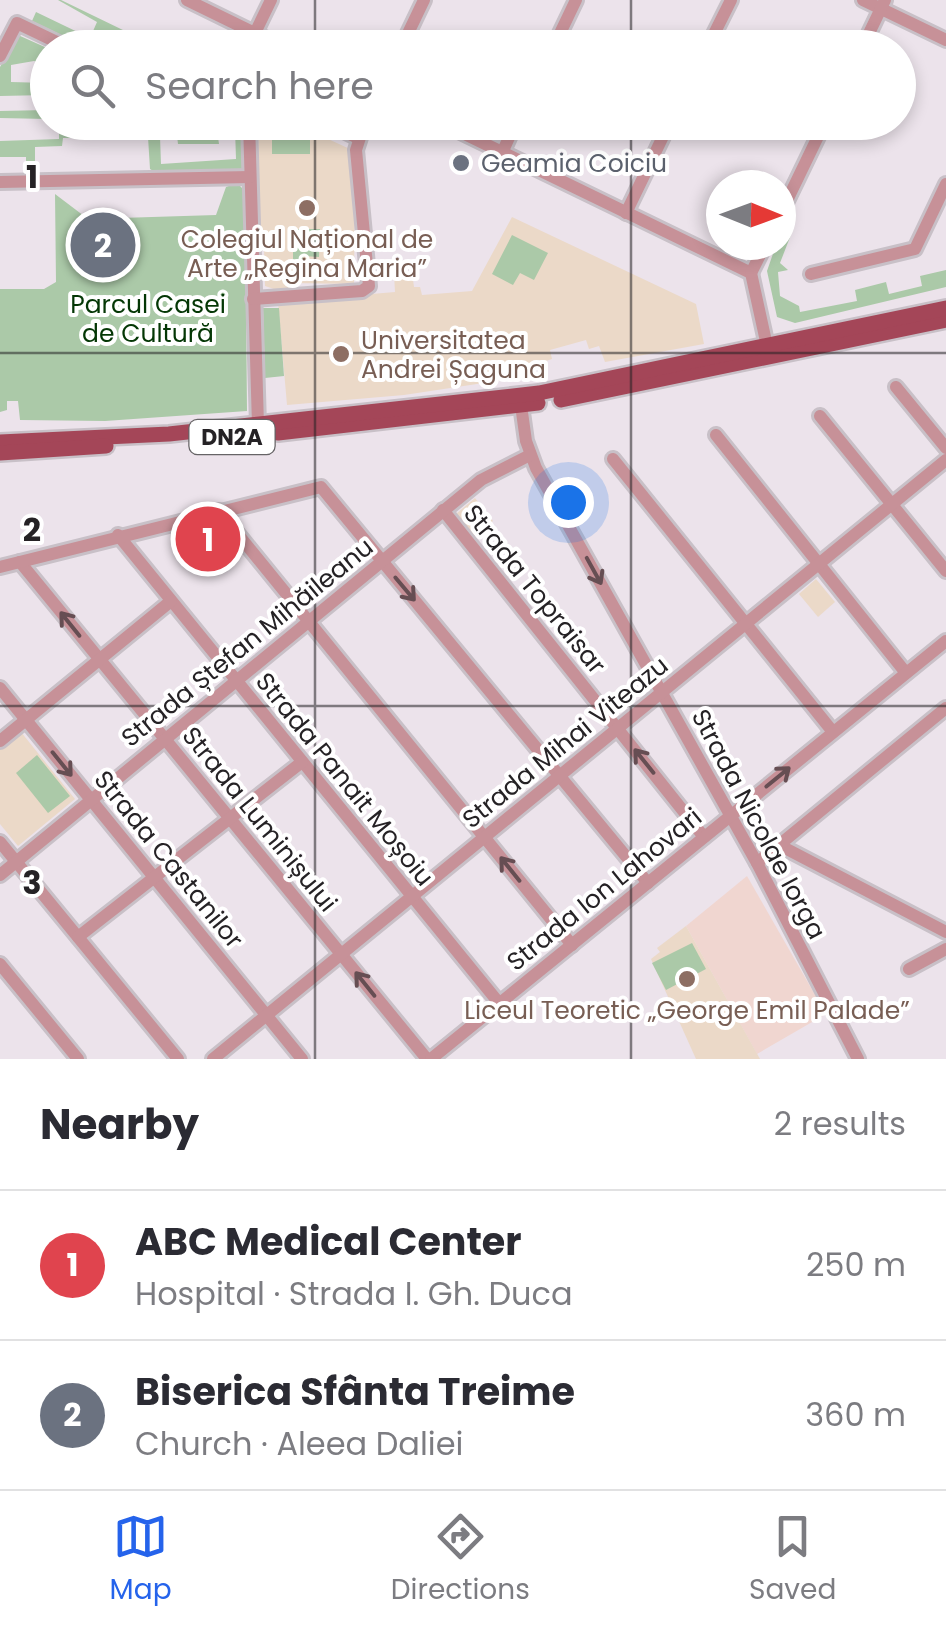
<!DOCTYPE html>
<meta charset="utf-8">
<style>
:root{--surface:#fff;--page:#f7f7f7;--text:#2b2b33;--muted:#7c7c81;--line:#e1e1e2;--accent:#2563eb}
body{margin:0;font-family:Poppins,sans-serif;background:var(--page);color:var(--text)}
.compass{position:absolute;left:706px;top:170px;width:90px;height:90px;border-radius:50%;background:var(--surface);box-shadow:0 5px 15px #0003;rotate:91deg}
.you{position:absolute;left:568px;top:502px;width:35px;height:35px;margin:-25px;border:8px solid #fff;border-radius:50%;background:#1a73e8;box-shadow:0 0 0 15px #1a73e833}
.badge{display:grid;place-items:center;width:65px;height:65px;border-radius:50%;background:var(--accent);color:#fff;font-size:32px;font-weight:700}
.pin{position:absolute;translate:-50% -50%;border:5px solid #fff;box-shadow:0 2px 10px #0006}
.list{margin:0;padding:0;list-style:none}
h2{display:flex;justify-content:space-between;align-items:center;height:130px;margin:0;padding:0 40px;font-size:42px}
h2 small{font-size:32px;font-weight:400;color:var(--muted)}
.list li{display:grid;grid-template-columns:65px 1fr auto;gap:30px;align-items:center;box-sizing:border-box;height:150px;padding:0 40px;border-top:2px solid var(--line)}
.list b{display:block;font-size:38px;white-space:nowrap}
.list p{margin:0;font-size:32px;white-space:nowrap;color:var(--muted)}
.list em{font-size:32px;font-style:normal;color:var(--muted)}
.icon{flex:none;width:55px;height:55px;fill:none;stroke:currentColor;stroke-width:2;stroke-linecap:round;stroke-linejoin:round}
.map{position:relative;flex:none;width:946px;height:1059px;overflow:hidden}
.search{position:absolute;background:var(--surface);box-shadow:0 5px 15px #0003;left:30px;right:30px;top:30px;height:110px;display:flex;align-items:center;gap:25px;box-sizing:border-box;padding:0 35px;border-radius:55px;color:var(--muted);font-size:38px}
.sheet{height:430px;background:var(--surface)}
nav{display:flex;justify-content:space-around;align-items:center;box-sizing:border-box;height:140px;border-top:2px solid var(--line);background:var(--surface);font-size:28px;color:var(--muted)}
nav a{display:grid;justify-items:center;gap:5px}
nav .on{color:var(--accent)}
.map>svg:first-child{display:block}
.industrial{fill:#f0d6d0}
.education{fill:#ebd9c8}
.green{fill:#abc9a8}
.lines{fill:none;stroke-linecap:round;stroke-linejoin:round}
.minor-casing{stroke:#c8c0c7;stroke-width:18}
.major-casing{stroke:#c8c0c7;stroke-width:20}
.minor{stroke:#c79198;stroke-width:12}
.major{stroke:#a44658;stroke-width:15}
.oneway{stroke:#664e53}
.grid{fill:none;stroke:#252225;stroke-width:2.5;stroke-opacity:0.55}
.worship-dot{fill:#6b7280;stroke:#fff;stroke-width:4}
.education-dot{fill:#8d6e63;stroke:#fff;stroke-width:4}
.labels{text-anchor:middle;stroke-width:8;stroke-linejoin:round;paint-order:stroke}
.shield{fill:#fff;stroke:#666466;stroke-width:2.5}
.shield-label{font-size:22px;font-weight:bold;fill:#252225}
.worship-label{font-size:25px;fill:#5b616d;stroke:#fff;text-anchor:start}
.education-label{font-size:25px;fill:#785e54;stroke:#fff}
.park-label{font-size:25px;fill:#043705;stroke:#fff}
.street-label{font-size:25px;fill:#252225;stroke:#fff}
.grid-label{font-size:32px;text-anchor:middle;font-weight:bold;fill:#252225;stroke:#fff;stroke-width:8;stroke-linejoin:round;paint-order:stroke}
</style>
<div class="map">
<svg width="946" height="1059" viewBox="0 0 946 1059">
<rect width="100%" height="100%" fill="#ece3eb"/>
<!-- industrial -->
<path class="industrial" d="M747,876L826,1014L757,1054L686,926Z"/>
<!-- education -->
<g class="education">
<path d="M258,123H293L350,149L355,187L354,284L291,283L290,288L277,290L265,286L264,250L260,249Z"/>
<path d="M512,217L696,304L704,344L605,362L599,346L589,349L586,340L550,350L552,359L534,365L537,375L404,395L287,405L278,302L395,292L394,274L412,272L414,287H420L422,295L472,291Z"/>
<path d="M475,498L493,521L474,536L456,514Z"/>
<path d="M816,579L835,602L818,617L799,594Z"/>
<path d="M21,732L75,799L18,846L0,824V750Z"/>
<path d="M686,926L760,1059H696L651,959L660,952L657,948Z"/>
</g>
<!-- green -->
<g class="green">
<path d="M58,0H61L158,47L135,43L132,47L106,35L99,47H86L32,21L36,12L90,38L97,22Z"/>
<path d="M18,35L47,48V65L34,61L11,65V82L47,83V95L0,96V67Z"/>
<path d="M47,110V119L0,118V111Z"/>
<path d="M59,123H175L182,137H202V123H216L219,144H178L177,136H160L161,164L236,159L235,129L241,123L242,170L155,172L150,169L148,137L63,138L62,146L35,147V162H26V157H0V141L59,139Z"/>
<path d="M272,132L310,133V154H272Z"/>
<path d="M237,183L245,191L247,411L105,421L20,420L18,401H7V410L0,412V289H44L56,282L55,194L88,219L216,215L226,187Z"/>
<path d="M782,228L792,232L780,263L788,270L778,272L780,296L799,306L800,312L857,301L855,290L886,282L889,294L922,286L920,276L946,270V287L795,323L777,317L767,271L776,245H781Z"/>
<path d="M293,229H320L319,257L303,256L302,263H293Z"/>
<path d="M512,235L548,253L534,280L520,273L513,285L492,274Z"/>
<path d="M263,308H279L284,376L265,378Z"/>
<path d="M37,755L70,796L48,813L16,773Z"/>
<path d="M692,943L706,969L666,990L652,963Z"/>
</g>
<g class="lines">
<!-- minor casing -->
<g class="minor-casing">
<g id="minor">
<path d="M187,0L285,48"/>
<path d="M863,0L946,40"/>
<path d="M255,33L271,0"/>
<path d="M401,48L424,0"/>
<path d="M553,48L576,0"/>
<path d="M707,48L731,0"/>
<path d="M862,48L885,0"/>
<path d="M0,56L17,23L69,48"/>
<path d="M249,122L258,425"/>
<path d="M325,122L358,138"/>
<path d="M440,122L751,273L767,346"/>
<path d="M502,153L516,122"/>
<path d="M0,182L250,177"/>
<path d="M626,213L670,122"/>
<path d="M781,213L825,122"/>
<path d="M751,273L765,245"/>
<path d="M811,274L915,249L946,184"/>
<path d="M253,299L362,291L369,286L356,150L365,122"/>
<path d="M896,387L946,448"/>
<path d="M520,398L526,441L536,468L757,863L858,1059"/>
<path d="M820,416L946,571"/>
<path d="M716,435L906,673"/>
<path d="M613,459L833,732"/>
<path d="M443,510L704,837"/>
<path d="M219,511L572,945"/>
<path d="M118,535L499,1003"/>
<path d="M20,562L427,1059"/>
<path d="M0,567L321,487L648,883"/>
<path d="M0,688L302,1059"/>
<path d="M0,741L171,601"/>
<path d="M0,842L178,1059"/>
<path d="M779,845L946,932"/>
<path d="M757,863L946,708"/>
<path d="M0,875L481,480L530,455"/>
<path d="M78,937L302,762"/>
<path d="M0,964L78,1059"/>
<path d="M909,969L946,949"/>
<path d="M213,1059L946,460"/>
<path d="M431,1059L946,641"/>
</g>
</g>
<!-- major casing -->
<g class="major-casing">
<g id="major">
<path d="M561,400L946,320"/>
<path d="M278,433L538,403"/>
<path d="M0,442L169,434L539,393L946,308"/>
<path d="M0,453L106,446"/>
</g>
</g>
<!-- minor -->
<use href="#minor" class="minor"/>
<!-- major -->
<use href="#major" class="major"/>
</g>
<!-- one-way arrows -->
<defs><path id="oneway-shaft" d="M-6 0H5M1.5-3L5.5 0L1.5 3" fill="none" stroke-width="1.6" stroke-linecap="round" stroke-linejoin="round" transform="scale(2.5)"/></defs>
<g class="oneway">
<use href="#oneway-shaft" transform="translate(594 571) rotate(61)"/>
<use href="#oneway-shaft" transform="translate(405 589) rotate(50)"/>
<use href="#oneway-shaft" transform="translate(70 624) rotate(-129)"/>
<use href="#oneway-shaft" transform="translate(644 761) rotate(-129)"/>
<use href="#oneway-shaft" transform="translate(62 764) rotate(51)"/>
<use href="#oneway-shaft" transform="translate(778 777) rotate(-39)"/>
<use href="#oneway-shaft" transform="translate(510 869) rotate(-129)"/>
<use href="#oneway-shaft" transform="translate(365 984) rotate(-129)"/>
</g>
<!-- grid -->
<path class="grid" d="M315,0V48M631,0V48M315,122V1059M631,122V1059M0,353H946M0,706H946"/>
<!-- markers -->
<circle class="worship-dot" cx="461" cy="163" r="10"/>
<g class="education-dot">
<circle cx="307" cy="208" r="10"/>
<circle cx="341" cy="354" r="10"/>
<circle cx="687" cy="979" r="10"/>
</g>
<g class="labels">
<!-- shield labels -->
<rect class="shield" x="189.5" y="420" width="85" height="34" rx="8"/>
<g class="shield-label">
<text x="232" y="445">DN2A</text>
</g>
<!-- worship labels -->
<g class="worship-label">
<text x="481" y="172">Geamia Coiciu</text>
</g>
<!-- education labels -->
<g class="education-label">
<text x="307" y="248">Colegiul Național de<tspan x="307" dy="29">Arte „Regina Maria”</tspan></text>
<text x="361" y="349" text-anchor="start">Universitatea<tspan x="361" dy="29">Andrei Șaguna</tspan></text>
<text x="687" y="1019">Liceul Teoretic „George Emil Palade”</text>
</g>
<!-- park labels -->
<g class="park-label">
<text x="148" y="313">Parcul Casei<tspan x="148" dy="29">de Cultură</tspan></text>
</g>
<!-- street labels -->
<g class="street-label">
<text transform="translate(535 589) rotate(51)" y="9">Strada Topraisar</text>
<text transform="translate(247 642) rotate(-39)" y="9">Strada Ștefan Mihăileanu</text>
<text transform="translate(565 742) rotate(-39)" y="9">Strada Mihai Viteazu</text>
<text transform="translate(345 779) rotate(51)" y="9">Strada Panait Moșoiu</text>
<text transform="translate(260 819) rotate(51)" y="9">Strada Luminișului</text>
<text transform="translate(759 824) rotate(62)" y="9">Strada Nicolae Iorga</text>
<text transform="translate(169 859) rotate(51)" y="9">Strada Castanilor</text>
<text transform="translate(604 889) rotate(-39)" y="9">Strada Ion Lahovari</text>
</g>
</g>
<g class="grid-label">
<text x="32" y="188">1</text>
<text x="32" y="541">2</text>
<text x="32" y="894">3</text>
</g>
</svg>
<svg class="compass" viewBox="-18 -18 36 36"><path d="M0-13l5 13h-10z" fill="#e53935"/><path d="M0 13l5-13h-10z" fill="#7c7c81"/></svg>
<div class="you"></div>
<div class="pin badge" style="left:208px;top:539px;background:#e0444e">1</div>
<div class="pin badge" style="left:103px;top:245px;background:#6b7280">2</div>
<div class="search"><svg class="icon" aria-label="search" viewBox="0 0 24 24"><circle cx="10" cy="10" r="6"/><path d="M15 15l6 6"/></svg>Search here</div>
</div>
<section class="sheet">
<h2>Nearby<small>2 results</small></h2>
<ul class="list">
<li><span class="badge" style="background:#e0444e">1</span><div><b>ABC Medical Center</b><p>Hospital · Strada I. Gh. Duca</p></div><em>250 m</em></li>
<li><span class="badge" style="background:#6b7280">2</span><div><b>Biserica Sfânta Treime</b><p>Church · Aleea Daliei</p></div><em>360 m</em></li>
</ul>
</section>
<nav>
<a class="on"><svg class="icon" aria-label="map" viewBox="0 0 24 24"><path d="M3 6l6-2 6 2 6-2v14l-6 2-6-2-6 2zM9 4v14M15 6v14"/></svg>Map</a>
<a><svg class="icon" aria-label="directions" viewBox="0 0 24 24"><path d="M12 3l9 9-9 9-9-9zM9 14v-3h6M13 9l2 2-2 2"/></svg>Directions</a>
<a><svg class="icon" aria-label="saved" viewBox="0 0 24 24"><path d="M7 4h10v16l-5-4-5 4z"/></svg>Saved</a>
</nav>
